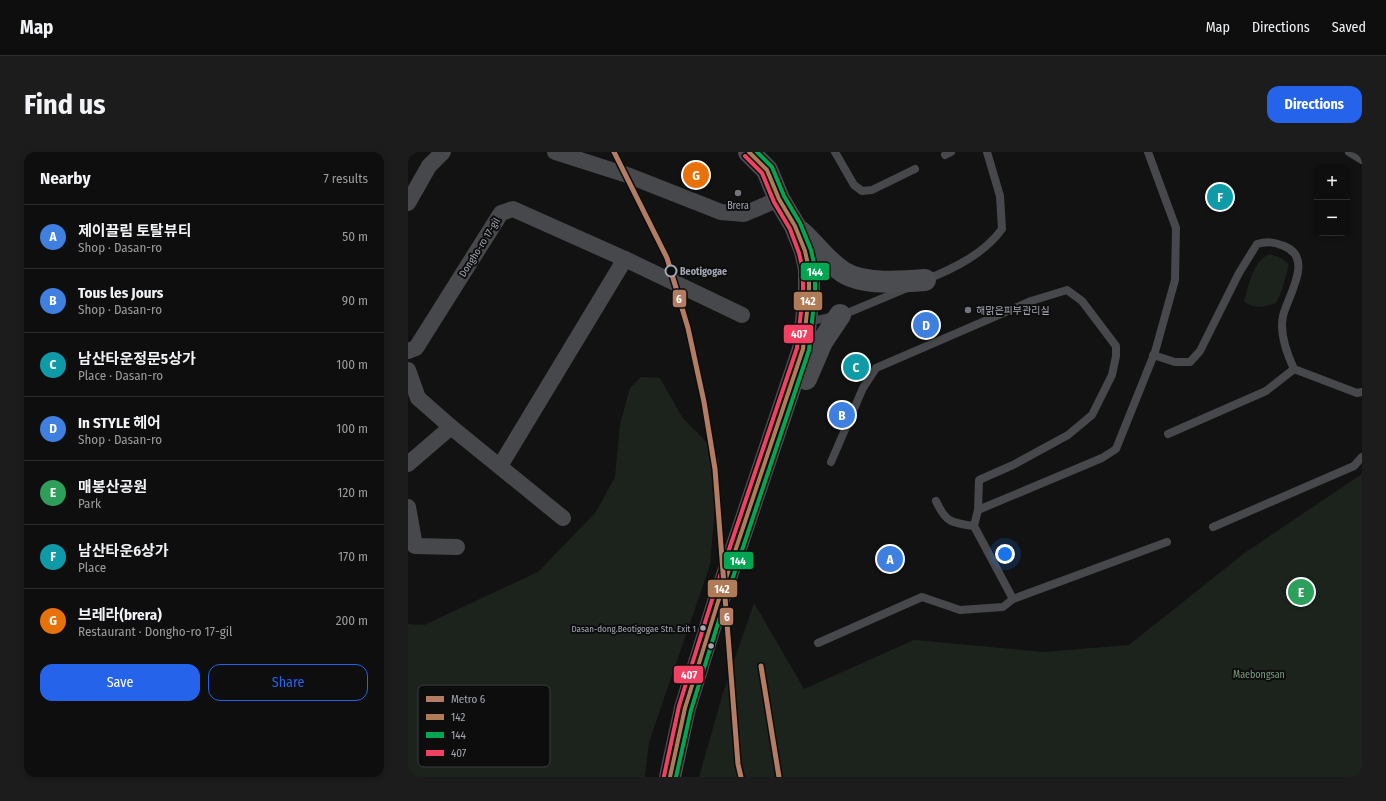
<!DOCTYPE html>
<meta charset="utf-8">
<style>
:root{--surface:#0e0e0e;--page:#1c1c1c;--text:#f1f3f6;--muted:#9b9c9e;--line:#2e2e2e;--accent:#2563eb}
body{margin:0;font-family:"Fira Sans Condensed","Noto Sans KR",sans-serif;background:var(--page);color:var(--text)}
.controls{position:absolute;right:12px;top:12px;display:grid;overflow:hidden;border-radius:8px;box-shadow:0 2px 6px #0003}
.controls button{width:36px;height:36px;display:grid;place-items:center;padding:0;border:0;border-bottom:1px solid var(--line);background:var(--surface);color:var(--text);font:20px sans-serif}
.you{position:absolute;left:597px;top:402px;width:14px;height:14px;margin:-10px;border:3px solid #fff;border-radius:50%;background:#1a73e8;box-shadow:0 0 0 6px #1a73e833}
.badge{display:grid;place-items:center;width:26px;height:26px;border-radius:50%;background:var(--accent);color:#fff;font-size:13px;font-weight:700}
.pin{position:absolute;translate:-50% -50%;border:2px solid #fff;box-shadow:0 1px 4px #0006}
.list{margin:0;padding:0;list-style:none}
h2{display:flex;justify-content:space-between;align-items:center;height:52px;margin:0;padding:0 16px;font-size:17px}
h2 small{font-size:13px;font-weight:400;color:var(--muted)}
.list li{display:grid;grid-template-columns:26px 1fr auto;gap:12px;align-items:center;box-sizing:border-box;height:64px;padding:0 16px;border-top:1px solid var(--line)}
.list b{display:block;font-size:15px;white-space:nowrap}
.list p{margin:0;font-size:13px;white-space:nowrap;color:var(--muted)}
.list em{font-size:13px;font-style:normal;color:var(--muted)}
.actions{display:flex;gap:8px;padding:12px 16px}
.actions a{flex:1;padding:9px 0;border:1px solid var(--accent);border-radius:12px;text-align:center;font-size:14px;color:var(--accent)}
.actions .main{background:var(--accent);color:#fff}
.map{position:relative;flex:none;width:954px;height:625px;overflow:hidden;border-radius:12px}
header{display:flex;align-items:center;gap:24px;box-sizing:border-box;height:56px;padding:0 20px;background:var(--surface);border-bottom:1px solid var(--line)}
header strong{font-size:19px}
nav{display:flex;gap:22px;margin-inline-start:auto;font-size:14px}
.intro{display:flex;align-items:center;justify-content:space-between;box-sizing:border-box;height:96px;padding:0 24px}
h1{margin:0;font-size:28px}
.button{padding:10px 18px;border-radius:12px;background:var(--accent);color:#fff;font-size:14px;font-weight:700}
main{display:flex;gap:24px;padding:0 24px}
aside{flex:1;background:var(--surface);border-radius:12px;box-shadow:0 2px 6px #0003}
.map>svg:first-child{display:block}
.green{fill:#1c231d}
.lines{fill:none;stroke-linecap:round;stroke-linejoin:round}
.lane{stroke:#47484b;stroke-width:8}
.street{stroke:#47484b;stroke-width:16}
.secondary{stroke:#4b4c4f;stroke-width:22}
.bus-1-casing{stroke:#0d0d0e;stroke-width:7}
.bus-2-casing{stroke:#0d0d0e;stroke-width:7}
.bus-3-casing{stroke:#0d0d0e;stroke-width:7}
.bus-1{stroke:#b07c57;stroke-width:4}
.bus-2{stroke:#00a651;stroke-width:4}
.bus-3{stroke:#f24062;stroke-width:4}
.metro-1-casing{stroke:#0d0d0e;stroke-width:8}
.metro-1{stroke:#b47c63;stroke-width:5}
.poi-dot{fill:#71747b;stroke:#0d0d0e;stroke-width:1.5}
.stop-dot{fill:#0d0d0e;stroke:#a4a8b3;stroke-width:2}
.bus-dot{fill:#a4a8b3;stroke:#0d0d0e;stroke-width:1.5}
.labels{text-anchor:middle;stroke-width:4;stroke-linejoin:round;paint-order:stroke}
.bus-label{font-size:9px;fill:#a4a8b3;stroke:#0d0d0e;text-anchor:end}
.poi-label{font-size:10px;fill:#a4a8b3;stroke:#0d0d0e}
.street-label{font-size:10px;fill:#a4a8b3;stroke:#0d0d0e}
.stop-label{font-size:10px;font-weight:bold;fill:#a4a8b3;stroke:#0d0d0e;text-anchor:start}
.park-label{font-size:10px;fill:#7c9d7f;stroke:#0d0d0e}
.key{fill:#0d0d0e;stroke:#3a3c40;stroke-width:1}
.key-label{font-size:11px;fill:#a4a8b3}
.line-badge{stroke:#0d0d0e;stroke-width:1.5}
.badge-label{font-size:11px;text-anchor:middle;font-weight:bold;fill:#fff}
</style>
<header>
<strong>Map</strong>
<nav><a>Map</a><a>Directions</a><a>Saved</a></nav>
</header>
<div class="intro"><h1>Find us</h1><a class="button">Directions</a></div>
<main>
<aside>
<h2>Nearby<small>7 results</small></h2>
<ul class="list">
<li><span class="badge" style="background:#3f7fe0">A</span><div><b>제이끌림 토탈뷰티</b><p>Shop · Dasan-ro</p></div><em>50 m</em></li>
<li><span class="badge" style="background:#3f7fe0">B</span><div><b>Tous les Jours</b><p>Shop · Dasan-ro</p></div><em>90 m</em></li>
<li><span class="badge" style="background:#0f9aa8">C</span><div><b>남산타운정문5상가</b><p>Place · Dasan-ro</p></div><em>100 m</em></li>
<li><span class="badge" style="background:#3f7fe0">D</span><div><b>In STYLE 헤어</b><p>Shop · Dasan-ro</p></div><em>100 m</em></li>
<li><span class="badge" style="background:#2e9e5b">E</span><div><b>매봉산공원</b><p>Park</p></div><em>120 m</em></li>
<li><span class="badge" style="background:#0f9aa8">F</span><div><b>남산타운6상가</b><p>Place</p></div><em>170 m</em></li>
<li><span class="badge" style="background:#e8710a">G</span><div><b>브레라(brera)</b><p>Restaurant · Dongho-ro 17-gil</p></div><em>200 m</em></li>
</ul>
<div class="actions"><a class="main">Save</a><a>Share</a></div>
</aside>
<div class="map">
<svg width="954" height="625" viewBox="0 0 954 625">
<rect width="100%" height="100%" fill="#121213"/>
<!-- green -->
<g class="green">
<path d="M862,102L873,106L881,112L874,138L868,151C856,155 847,158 836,149C841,133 845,108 862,102Z"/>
<path d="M233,225L252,226L274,265L303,295L311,307L302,413L241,590L237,625H0V472L16,473L130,420L188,360L207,325L212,272L222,236Z"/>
<path d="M954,322V625H291L315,541L346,451L396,537L506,488L636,500L721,493L838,400Z"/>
</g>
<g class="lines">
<!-- lane -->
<g class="lane">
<path d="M427,0L446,33L454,39L464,38L507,17"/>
<path d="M941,0L954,8"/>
<path d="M537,3L543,0"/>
<path d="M517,128C545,117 576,102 594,77L592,44L579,0"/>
<path d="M399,170L437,162L499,136"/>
<path d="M745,203L767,210H782L792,199L831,121L849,92C859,89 866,90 876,94C907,106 879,145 875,164C871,182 879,202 886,217L949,241L954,240"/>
<path d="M760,282L858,239L886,217"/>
<path d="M423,310L455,236L468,216L623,149L659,138L674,149L708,194V204L704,223L684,263L660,283L605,313L571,328L570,358L694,306L708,297L747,200L767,128L768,76L740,0"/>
<path d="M528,349C538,371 544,371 566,374"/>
<path d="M570,358L566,374L605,447"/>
<path d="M805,375L946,314L954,305"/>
<path d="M410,491L514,445L552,458L595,455L605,447L759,390"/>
</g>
<!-- street -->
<g class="street">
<path d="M147,0L219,23L313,60L336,62L371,47"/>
<path d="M0,51L21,14L35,0"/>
<path d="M0,199L8,196L93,61L105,57L217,107L334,163"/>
<path d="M0,218L10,246L43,275L155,366"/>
<path d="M0,312L43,275"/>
<path d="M92,314L217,107"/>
<path d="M0,355L7,394L49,395"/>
</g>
<!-- secondary -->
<g class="secondary">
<path d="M392,79C407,92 418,109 435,120C455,133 493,130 517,128"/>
<path d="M398,227L414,190L432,163"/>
<path d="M262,625L277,556L310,450L395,197L401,141V117L397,99L387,74L371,47L359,18L341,0"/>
</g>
<!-- bus-1 casing -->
<g class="bus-1-casing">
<path id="bus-1" d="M262,625L277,556L310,450L395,197L401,141V117L397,99L387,74L371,47L359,18L341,0"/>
</g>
<!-- bus-2 casing -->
<g class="bus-2-casing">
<path id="bus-2" d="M268,625L283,558L316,452L401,198L407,141V116L403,98L392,71L376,44L364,15L349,0"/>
</g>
<!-- bus-3 casing -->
<g class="bus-3-casing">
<path id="bus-3" d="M256,624L271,554L304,448L389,196L395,141V118L391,101L382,77L366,50L354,21L337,4"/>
</g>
<!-- bus-1 -->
<use href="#bus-1" class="bus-1"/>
<!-- bus-2 -->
<use href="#bus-2" class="bus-2"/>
<!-- bus-3 -->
<use href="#bus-3" class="bus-3"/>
<!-- metro-1 casing -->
<g class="metro-1-casing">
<g id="metro-1">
<path d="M206,0L259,106L280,176L296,250L307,317L330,612L333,625"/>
<path d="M353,514L371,625"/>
</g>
</g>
<!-- metro-1 -->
<use href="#metro-1" class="metro-1"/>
</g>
<!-- markers -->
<g class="poi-dot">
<circle cx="330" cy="41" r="4"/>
<circle cx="560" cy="158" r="4"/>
</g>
<circle class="stop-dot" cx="263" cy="119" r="5.5"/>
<g class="bus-dot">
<circle cx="295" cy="476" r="3.5"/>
<circle cx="303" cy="494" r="3.5"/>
</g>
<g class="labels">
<!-- bus labels -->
<g class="bus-label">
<text x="288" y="480">Dasan-dong.Beotigogae Stn. Exit 1</text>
</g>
<!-- poi labels -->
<g class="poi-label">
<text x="330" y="57">Brera</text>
<text x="568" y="162" text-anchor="start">해맑은피부관리실</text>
</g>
<!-- street labels -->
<g class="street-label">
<text transform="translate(71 95) rotate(-58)" y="4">Dongho-ro 17-gil</text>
</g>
<!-- stop labels -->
<g class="stop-label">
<text x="272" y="123">Beotigogae</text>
</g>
<!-- park labels -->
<g class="park-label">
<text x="851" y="526">Maebongsan</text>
</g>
</g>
<!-- legend -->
<rect x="10" y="533" width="132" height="82" rx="6" class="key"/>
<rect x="18" y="544" width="18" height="6" fill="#b47c63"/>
<rect x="18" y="562" width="18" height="6" fill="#b07c57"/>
<rect x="18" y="580" width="18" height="6" fill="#00a651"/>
<rect x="18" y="598" width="18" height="6" fill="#f24062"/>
<g class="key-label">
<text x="43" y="551">Metro 6</text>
<text x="43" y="569">142</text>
<text x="43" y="587">144</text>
<text x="43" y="605">407</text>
</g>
<g class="line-badge">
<rect x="392" y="110" width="30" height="19" rx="4" fill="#00a651"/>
<rect x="264" y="137" width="15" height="19" rx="4" fill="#b47c63"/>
<rect x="385" y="139" width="30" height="20" rx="4" fill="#b07c57"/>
<rect x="375" y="172" width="31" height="20" rx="4" fill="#f24062"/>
<rect x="315" y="399" width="31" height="19" rx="4" fill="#00a651"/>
<rect x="299" y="427" width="31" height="19" rx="4" fill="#b07c57"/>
<rect x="311" y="455" width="15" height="19" rx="4" fill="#b47c63"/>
<rect x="265" y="513" width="31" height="19" rx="4" fill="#f24062"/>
</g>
<g class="badge-label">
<text x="407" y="124">144</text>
<text x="271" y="151">6</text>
<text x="400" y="153">142</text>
<text x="391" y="186">407</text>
<text x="330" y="413">144</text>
<text x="314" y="441">142</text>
<text x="319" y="469">6</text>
<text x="281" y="527">407</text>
</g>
</svg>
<div class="controls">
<button>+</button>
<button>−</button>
</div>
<div class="you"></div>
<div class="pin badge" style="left:482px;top:407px;background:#3f7fe0">A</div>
<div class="pin badge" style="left:434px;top:263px;background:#3f7fe0">B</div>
<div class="pin badge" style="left:448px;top:215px;background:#0f9aa8">C</div>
<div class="pin badge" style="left:518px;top:173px;background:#3f7fe0">D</div>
<div class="pin badge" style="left:893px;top:440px;background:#2e9e5b">E</div>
<div class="pin badge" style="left:812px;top:45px;background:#0f9aa8">F</div>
<div class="pin badge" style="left:288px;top:23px;background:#e8710a">G</div>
</div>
</main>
